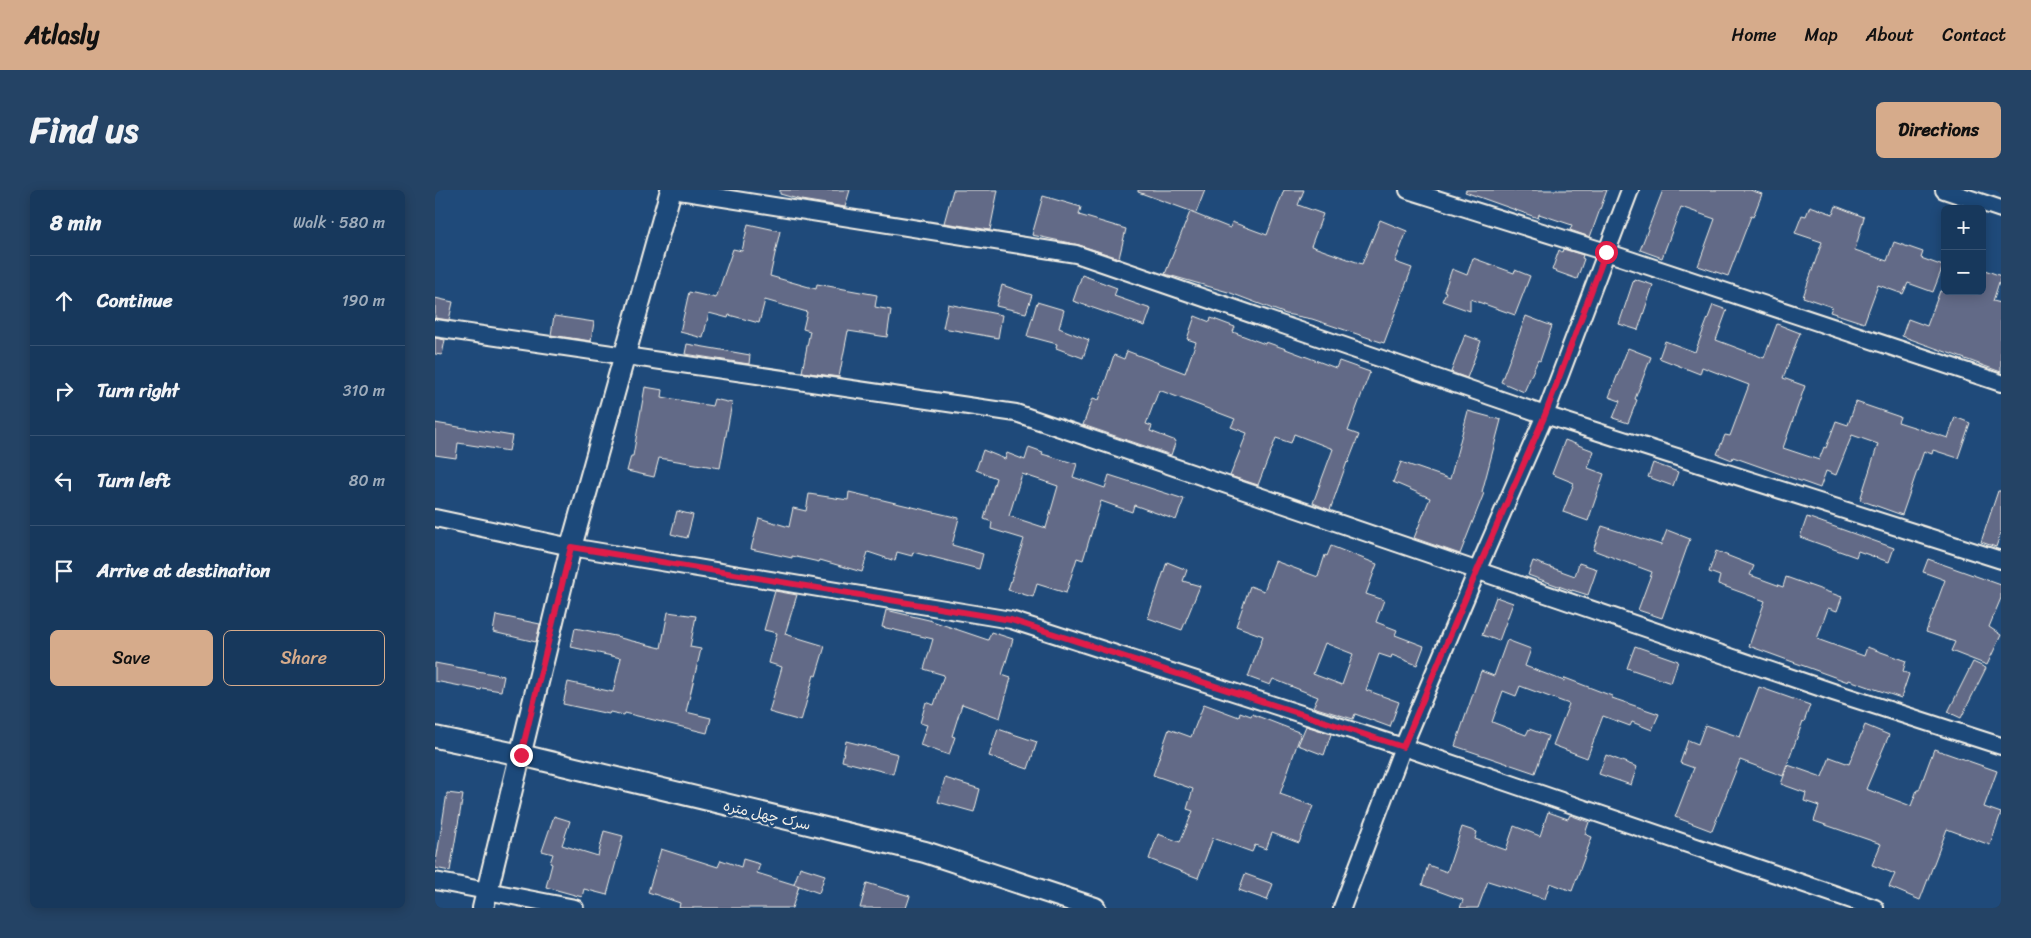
<!DOCTYPE html>
<meta charset="utf-8">
<style>
:root{--surface:#17385c;--page:#244365;--text:#f1f3f6;--muted:#9eacbb;--line:#365272;--accent:#d6ab8b}
body{margin:0;font-family:Sriracha,"Playpen Sans Arabic",sans-serif;background:var(--page);color:var(--text)}
.controls{position:absolute;right:15px;top:15px;display:grid;overflow:hidden;border-radius:8px;box-shadow:0 2px 12px #0003}
.controls button{width:45px;height:45px;display:grid;place-items:center;padding:0;border:0;border-bottom:1px solid var(--line);background:var(--surface);color:var(--text);font:25px sans-serif}
.stop{position:absolute;width:15px;height:15px;margin:-11px;border:4px solid #e11d48;border-radius:50%;background:#fff}
.stop.end{background:#e11d48;border-color:#fff;box-shadow:0 1px 5px #0008}
.list{margin:0;padding:0;list-style:none}
h2{display:flex;justify-content:space-between;align-items:center;height:65px;margin:0;padding:0 20px;font-size:21px}
h2 small{font-size:16px;font-weight:400;color:var(--muted)}
.list li{display:grid;grid-template-columns:32px 1fr auto;gap:15px;align-items:center;box-sizing:border-box;height:90px;padding:0 20px;border-top:1px solid var(--line)}
.list b{display:block;font-size:19px;white-space:nowrap}
.list em{font-size:16px;font-style:normal;color:var(--muted)}
.actions{display:flex;gap:10px;padding:15px 20px}
.actions a{flex:1;padding:11px 0;border:1px solid var(--accent);border-radius:8px;text-align:center;font-size:18px;color:var(--accent)}
.actions .main{background:var(--accent);color:#111}
.icon{flex:none;width:28px;height:28px;fill:none;stroke:currentColor;stroke-width:2;stroke-linecap:round;stroke-linejoin:round}
.map{position:relative;flex:none;width:1566px;height:718px;overflow:hidden;border-radius:8px}
header{display:flex;align-items:center;gap:30px;box-sizing:border-box;height:70px;padding:0 25px;background:var(--accent);color:#111}
header strong{font-size:24px}
nav{display:flex;gap:28px;margin-inline-start:auto;font-size:18px}
.intro{display:flex;align-items:center;justify-content:space-between;box-sizing:border-box;height:120px;padding:0 30px}
h1{margin:0;font-size:35px}
.button{padding:12px 22px;border-radius:8px;background:var(--accent);color:#111;font-size:18px;font-weight:700}
main{display:flex;gap:30px;padding:0 30px}
aside{flex:1;background:var(--surface);border-radius:8px;box-shadow:0 2px 12px #0003}
.map>svg:first-child{display:block}
.building{fill:#626a87;stroke:#f4f1e8;fill-rule:evenodd}
.lines{fill:none;stroke-linecap:round;stroke-linejoin:round}
.minor-casing{stroke:#f4f1e8;stroke-width:20}
.tertiary-casing{stroke:#f4f1e8;stroke-width:24}
.minor{stroke:#1f4a7a;stroke-width:16}
.tertiary{stroke:#1f4a7a;stroke-width:20}
.route{stroke:#e11d48;stroke-width:6}
.labels{text-anchor:middle;stroke-width:5;stroke-linejoin:round;paint-order:stroke}
.street-label{font-size:14px;fill:#f4f1e8;stroke:#1f4a7a}
</style>
<header>
<strong>Atlasly</strong>
<nav><a>Home</a><a>Map</a><a>About</a><a>Contact</a></nav>
</header>
<div class="intro"><h1>Find us</h1><a class="button">Directions</a></div>
<main>
<aside>
<h2>8 min<small>Walk · 580 m</small></h2>
<ul class="list">
<li><svg class="icon" aria-label="ahead" viewBox="0 0 24 24"><path d="M12 20V5M6 11l6-6 6 6"/></svg><div><b>Continue</b></div><em>190 m</em></li>
<li><svg class="icon" aria-label="right" viewBox="0 0 24 24"><path d="M7 20v-9h11M14 6l5 5-5 5"/></svg><div><b>Turn right</b></div><em>310 m</em></li>
<li><svg class="icon" aria-label="left" viewBox="0 0 24 24"><path d="M17 20v-9H6M10 6l-5 5 5 5"/></svg><div><b>Turn left</b></div><em>80 m</em></li>
<li><svg class="icon" aria-label="arrive" viewBox="0 0 24 24"><path d="M6 21V4h12l-3 4 3 4H6"/></svg><div><b>Arrive at destination</b></div></li>
</ul>
<div class="actions"><a class="main">Save</a><a>Share</a></div>
</aside>
<div class="map">
<svg width="1566" height="718" viewBox="0 0 1566 718">
<rect width="100%" height="100%" fill="#1f4a7a"/>
<filter id="ink" filterUnits="userSpaceOnUse"><feTurbulence type="fractalNoise" baseFrequency=".02" numOctaves="2"/><feDisplacementMap in="SourceGraphic" scale="10" xChannelSelector="R" yChannelSelector="G"/><feConvolveMatrix kernelMatrix="1 2 1 2 8 2 1 2 1" color-interpolation-filters="sRGB"/></filter>
<g filter="url(#ink)">
<!-- building -->
<g class="building">
<path d="M345,0H415L410,17L366,10L345,4Z"/>
<path d="M518,0H563L555,40L509,33Z"/>
<path d="M703,0H770L761,23L703,2Z"/>
<path d="M849,0H869L863,15L888,24L876,56L927,74L945,30L972,41L960,72L977,78L949,153L877,129L851,124L793,102L730,84L755,22L795,38L797,32L832,45Z"/>
<path d="M1031,0H1172L1155,47L1135,40L1137,35L1104,24L1103,28L1030,2Z"/>
<path d="M1228,0H1315L1327,4L1318,27L1316,26L1293,86L1263,76L1280,29L1246,17L1227,68L1205,60Z"/>
<path d="M608,6L646,17L644,25L691,39L684,68L644,55L597,45Z"/>
<path d="M1375,16L1398,24L1401,16L1429,27L1420,60L1452,71L1459,52L1488,62L1486,68L1508,76L1498,102L1473,93L1468,104L1443,95L1429,133L1395,122L1397,117L1368,107L1387,52L1360,43L1367,25L1371,26Z"/>
<path d="M313,34L345,41L335,86L381,99L382,94L442,105L440,117L456,120L452,147L413,141L404,187L367,182L375,141L368,139L372,122L330,110L324,133L294,125L293,128L274,123L268,148L245,142L254,102L281,108L298,59L307,61Z"/>
<path d="M1128,59L1148,65L1147,68L1149,69L1142,89L1117,80L1124,60L1127,62Z"/>
<path d="M1038,68L1079,83L1080,80L1095,86L1080,125L1035,109V121L1007,111L1011,102L1009,101L1017,79L1032,85Z"/>
<path d="M1547,79L1566,86L1558,111L1566,113V182L1467,146L1473,129L1492,136L1505,101H1547Z"/>
<path d="M647,85L682,98L679,106L716,119L710,136L638,111Z"/>
<path d="M1199,89L1218,95L1203,140L1184,134Z"/>
<path d="M567,95L597,105L591,123L561,116Z"/>
<path d="M0,108L18,112L14,130L0,128Z"/>
<path d="M602,112L629,120L624,138L654,150L648,168L621,158L622,154L592,146Z"/>
<path d="M513,114L567,125L563,148L508,138Z"/>
<path d="M1278,115L1292,120L1281,150L1329,168L1342,134L1365,143L1348,188L1370,196L1348,258L1384,270L1389,257L1391,258L1401,231L1413,235L1421,212L1465,227L1463,232L1513,248L1520,227L1535,233L1523,268L1498,260L1497,264L1489,261L1467,325L1425,310L1443,254L1417,245L1401,285L1391,281L1385,298L1298,267L1297,270L1282,264L1290,245L1295,246L1314,195L1267,177L1265,184L1224,168L1230,151L1260,162Z"/>
<path d="M119,126L159,132L156,151L116,145Z"/>
<path d="M760,126L775,132L776,128L800,137L798,142L830,154L831,152L848,158L901,178L904,171L935,182L913,241L924,245L913,273L912,272L895,320L878,313L898,259L859,244L856,253L841,248L823,295L795,286L812,243L796,237L800,229L724,200L711,234L717,236L715,241L741,251L736,265L648,235L658,208L664,210L679,165L689,169L692,161L750,183L761,152L752,149Z"/>
<path d="M1091,126L1117,136L1105,171L1103,170L1089,202L1066,192Z"/>
<path d="M1030,145L1046,151L1032,188L1016,182Z"/>
<path d="M0,148L10,150L7,165L0,164Z"/>
<path d="M252,154L315,165L314,174L250,164Z"/>
<path d="M1193,158L1216,167L1200,209L1202,210L1193,233L1178,228L1185,211L1174,207Z"/>
<path d="M210,197L228,200L227,207L277,216L279,209L297,213L285,278L224,268L219,287L192,281L196,266H198Z"/>
<path d="M1033,221L1066,230L1047,302L1049,303L1025,364L979,348L995,308L958,292L966,272L1015,289Z"/>
<path d="M0,233L77,246L74,261L23,253L21,268L0,265Z"/>
<path d="M1130,250L1159,261L1153,278L1169,284L1153,331L1128,322L1139,293L1117,284Z"/>
<path d="M594,257L608,262L607,264L642,274L638,287L670,298L674,285L749,309L741,330L699,315L697,322L666,311L648,370L642,368L631,403L602,394L598,407L573,400L589,349L556,339L557,332L549,329L561,288L541,280L548,260L570,269L572,263L590,270ZM587,284L623,296L611,338L574,326Z"/>
<path d="M1218,273L1243,282L1238,296L1213,287Z"/>
<path d="M1563,301H1566V342L1561,357L1546,352Z"/>
<path d="M414,302L524,328L517,355L548,364L544,379L478,362L477,366L462,362L460,371L433,362L427,382L385,370L384,372L357,366V368L316,359L324,328L354,337L358,318L371,321L374,304L413,310Z"/>
<path d="M242,321L258,325L252,348L236,344Z"/>
<path d="M1372,327L1459,358L1454,372L1423,361L1421,367L1365,347Z"/>
<path d="M1167,336L1226,355L1232,340L1255,349L1227,428L1203,420L1217,382L1158,360Z"/>
<path d="M896,356L942,374L931,404L949,410L941,432L962,440L960,445L989,456L982,475L957,465L956,468L944,464L931,500L964,512L955,537L920,524L918,529L878,517L883,507L838,489L835,495L813,487L828,446L801,436L815,396L829,401L840,371L883,387L890,365L892,366ZM890,453L918,464L907,495L878,484Z"/>
<path d="M1281,361L1319,376L1315,385L1348,397L1351,387L1407,407L1402,421L1393,418L1382,449L1429,466L1432,457L1471,471L1468,481L1474,484L1466,508L1414,490L1413,492L1314,456L1330,411L1283,394L1285,386L1274,382Z"/>
<path d="M1493,369L1566,395V408L1554,437L1566,445L1552,475L1516,461L1520,452L1491,442L1510,390L1488,382Z"/>
<path d="M1098,371L1140,386L1144,373L1162,379L1153,405L1137,400V401L1093,385Z"/>
<path d="M732,372L752,380L748,391L765,396L747,440L713,428Z"/>
<path d="M340,401L362,405L350,444L390,456L381,486L379,485L366,531L334,522L347,477L334,473L342,443L329,440Z"/>
<path d="M1061,407L1078,413L1064,451L1047,445Z"/>
<path d="M451,420L494,430L553,450L556,442L578,449L567,485L576,488L565,528L527,514L517,546L520,547L514,565L485,555L492,535L485,533L491,512L499,515L509,485L489,479L498,449L447,437Z"/>
<path d="M233,422L261,426L255,457L266,459L251,522L276,528L272,543L190,523L189,525L175,522L174,524L128,514L133,492L178,502L185,472L186,468L136,457L140,438L185,447V448L226,458Z"/>
<path d="M61,425L105,434L101,452L58,442Z"/>
<path d="M1072,450L1096,459L1090,476L1129,491L1130,488L1177,506V508L1224,524L1217,540L1197,532L1195,536L1168,526L1152,568L1118,555L1134,514L1085,496L1081,506L1068,501L1057,532L1091,545L1094,539L1113,546L1100,583L1020,556L1046,481L1059,486Z"/>
<path d="M1200,456L1243,471L1236,493L1192,478Z"/>
<path d="M1538,472L1551,478L1526,528L1513,522Z"/>
<path d="M0,473L69,486L66,501L47,498L46,500L0,491Z"/>
<path d="M1324,497L1375,515L1369,532L1368,531L1348,586L1305,570L1277,641L1240,627L1259,578L1245,573L1253,550L1263,554L1270,535L1305,547Z"/>
<path d="M769,514L804,527L805,522L816,526L817,524L866,543L845,604L878,616L864,653L837,643L831,659L820,655L817,662L778,648L763,688L714,669L723,644L745,652L758,621L752,619L758,599L718,585L734,539L756,547Z"/>
<path d="M1430,535L1454,545L1431,599L1476,616L1482,600H1484L1499,559L1562,581L1549,617L1566,623L1555,655L1512,639L1485,710L1454,697L1460,684L1437,675L1446,654L1379,631L1384,616L1369,611L1371,603L1346,594L1353,575L1387,587L1395,567L1414,574Z"/>
<path d="M871,536L896,544L889,565L863,555Z"/>
<path d="M563,539L602,552L593,579L554,566Z"/>
<path d="M411,551L463,564L458,584L407,571Z"/>
<path d="M1171,565L1202,577L1196,595L1164,584Z"/>
<path d="M510,588L545,599L539,622L503,612Z"/>
<path d="M12,603L28,605L15,681L0,678Z"/>
<path d="M1113,622L1133,629L1135,625L1154,632L1150,644L1157,647L1137,701L1115,693L1110,709L1053,691L1043,718H1025L1028,710L987,695L993,675L1012,682L1027,637L1042,642L1040,649L1071,660L1079,636L1105,646Z"/>
<path d="M119,626L135,631L127,655L163,666L169,641L188,646L172,705L149,699L147,707L111,697L117,674L115,673L118,664L107,661Z"/>
<path d="M226,659L283,677L286,670L306,677L308,669L325,674L322,683L364,696L357,718H244L245,713L213,702Z"/>
<path d="M365,677L390,685L384,703L359,694Z"/>
<path d="M810,684L838,694L832,710L804,700Z"/>
<path d="M432,693L475,706L471,718H425Z"/>
</g>
<g class="lines">
<!-- minor casing -->
<g class="minor-casing">
<g id="minor">
<path d="M238,0L641,64L1110,225L1566,370"/>
<path d="M973,0L1171,62L1566,193"/>
<path d="M1509,0L1566,19"/>
<path d="M0,138L581,223L1398,502L1566,556"/>
<path d="M0,328L136,357L576,430L968,557L1440,718"/>
<path d="M0,691L140,718"/>
<path d="M907,718L968,557L1042,381L1110,225L1195,0"/>
</g>
</g>
<!-- tertiary casing -->
<g class="tertiary-casing">
<g id="tertiary">
<path d="M0,547L86,565L490,662L660,718"/>
<path d="M48,718L136,357L236,0"/>
</g>
</g>
<!-- minor -->
<use href="#minor" class="minor"/>
<!-- tertiary -->
<use href="#tertiary" class="tertiary"/>
</g>
</g>
<g class="lines" filter="url(#ink)">
<!-- route -->
<path class="route" d="M86,565L136,357L576,430L968,557L1042,381L1110,225L1171,62"/>
</g>
<g class="labels">
<!-- street labels -->
<g class="street-label">
<text transform="translate(332 625) rotate(13)" y="5">سرک چهل متره</text>
</g>
</g>
</svg>
<div class="controls">
<button>+</button>
<button>−</button>
</div>
<div class="stop" style="left:1171px;top:62px"></div>
<div class="stop end" style="left:86px;top:565px"></div>
</div>
</main>
